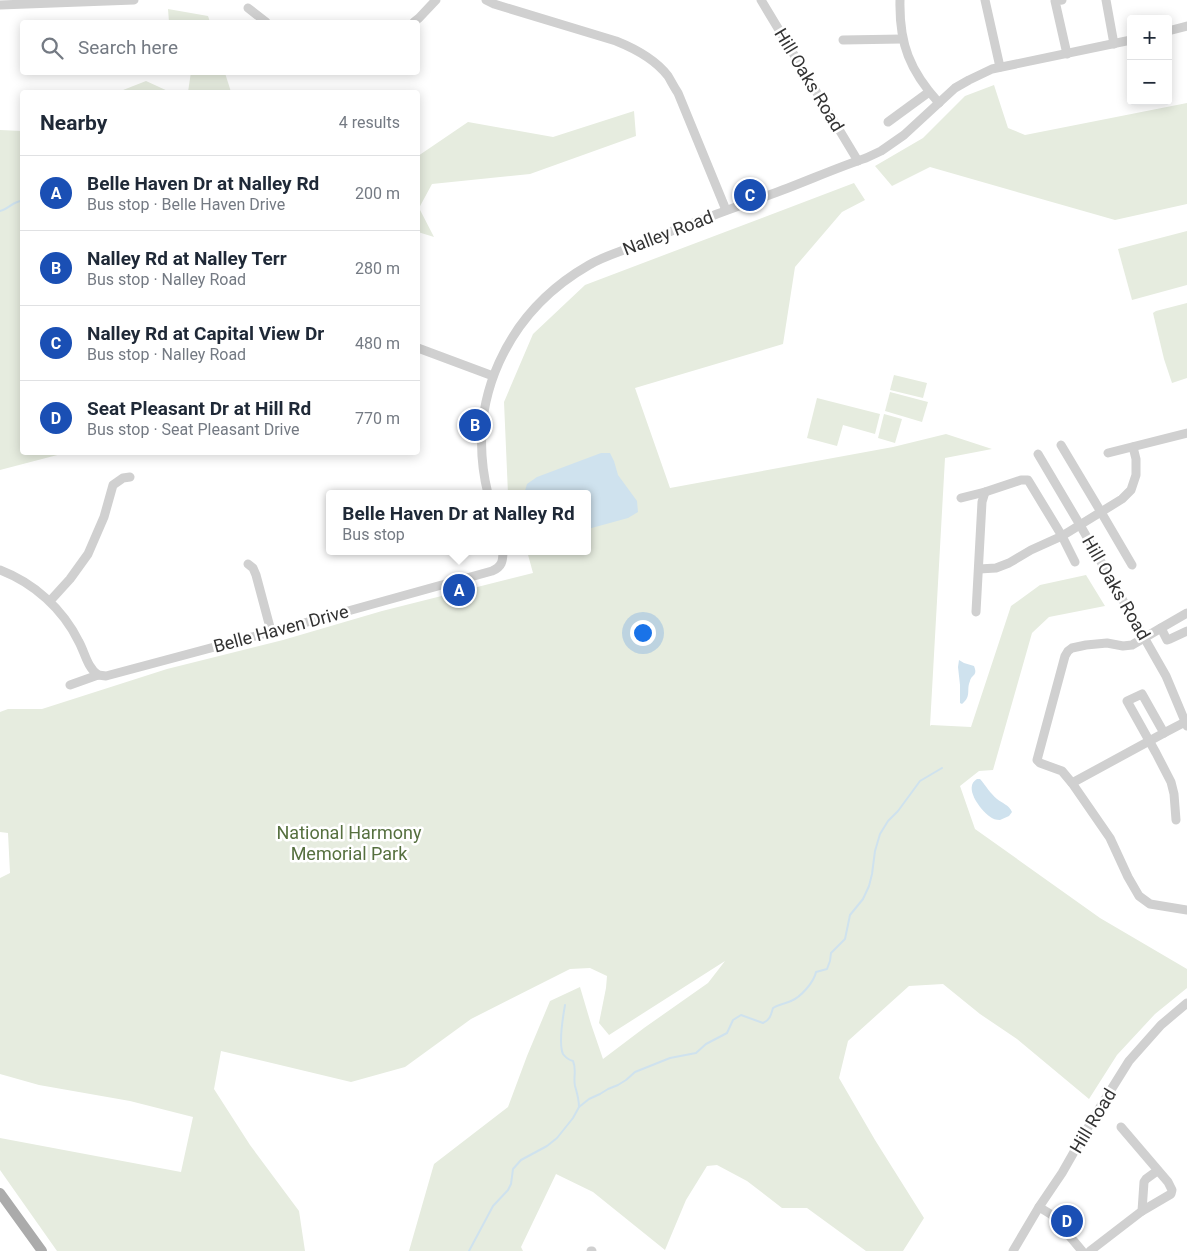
<!DOCTYPE html>
<meta charset="utf-8">
<style>
:root{--surface:#fff;--page:#f2f2f3;--text:#1f2937;--muted:#747a83;--line:#e0e1e3;--accent:#e63946}
body{margin:0;font-family:Roboto,sans-serif;background:var(--page);color:var(--text)}
.controls{position:absolute;right:15px;top:15px;display:grid;overflow:hidden;border-radius:5px;box-shadow:0 2px 12px #0003}
.controls button{width:45px;height:45px;display:grid;place-items:center;padding:0;border:0;border-bottom:1px solid var(--line);background:var(--surface);color:var(--text);font:25px sans-serif}
.you{position:absolute;left:642px;top:632px;width:18px;height:18px;margin:-12px;border:4px solid #fff;border-radius:50%;background:#1a73e8;box-shadow:0 0 0 8px #1a73e833}
.badge{display:grid;place-items:center;width:32px;height:32px;border-radius:50%;background:var(--accent);color:#fff;font-size:16px;font-weight:700}
.pin{position:absolute;translate:-50% -50%;border:2px solid #fff;box-shadow:0 1px 5px #0006}
.popup{position:absolute;left:326px;top:490px;width:265px;height:65px;box-sizing:border-box;display:grid;place-content:center;border-radius:5px;background:var(--surface);filter:drop-shadow(0 1px 4px #0005);font-size:16px;white-space:nowrap;color:var(--muted)}
.popup b{font-size:19px;color:var(--text)}
.popup::after{content:'';position:absolute;left:50%;top:100%;margin-left:-10px;border:10px solid transparent;border-top-color:var(--surface)}
.list{margin:0;padding:0;list-style:none}
h2{display:flex;justify-content:space-between;align-items:center;height:65px;margin:0;padding:0 20px;font-size:21px}
h2 small{font-size:16px;font-weight:400;color:var(--muted)}
.list li{display:grid;grid-template-columns:32px 1fr auto;gap:15px;align-items:center;box-sizing:border-box;height:75px;padding:0 20px;border-top:1px solid var(--line)}
.list b{display:block;font-size:19px;white-space:nowrap}
.list p{margin:0;font-size:16px;white-space:nowrap;color:var(--muted)}
.list em{font-size:16px;font-style:normal;color:var(--muted)}
.icon{flex:none;width:28px;height:28px;fill:none;stroke:currentColor;stroke-width:2;stroke-linecap:round;stroke-linejoin:round}
.map{position:relative;flex:none;width:1187px;height:1251px;overflow:hidden}
.search{position:absolute;background:var(--surface);box-shadow:0 2px 12px #0003;left:20px;top:20px;width:400px;height:55px;display:flex;align-items:center;gap:12px;box-sizing:border-box;padding:0 18px;border-radius:5px;color:var(--muted);font-size:19px}
.panel{position:absolute;background:var(--surface);box-shadow:0 2px 12px #0003;left:20px;top:90px;width:400px;height:365px;border-radius:5px}
.map>svg:first-child{display:block}
.green{fill:#e6ecdf}
.water{fill:#cfe2ee}
.lines{fill:none;stroke-linecap:round;stroke-linejoin:round}
.stream{stroke:#cfe2ee;stroke-width:2}
.minor{stroke:#d0d0d0;stroke-width:9}
.major{stroke:#ababab;stroke-width:10}
.labels{text-anchor:middle;stroke-width:5;stroke-linejoin:round;paint-order:stroke}
.street-label{font-size:18px;fill:#333;stroke:#fff}
.park-label{font-size:18px;fill:#56703f;stroke:#fff}
</style>
<div class="map">
<svg width="1187" height="1251" viewBox="0 0 1187 1251">
<rect width="100%" height="100%" fill="#fff"/>
<!-- green -->
<g class="green">
<path d="M168,9L208,16L210,22H169Z"/>
<path d="M191,72L225,73L231,92H188Z"/>
<path d="M146,81L170,92H118Z"/>
<path d="M994,85L1008,128L1025,135L1187,103V204L1115,220L930,167L892,186L875,166L923,138L965,96Z"/>
<path d="M634,111L636,136L530,174L432,184L419,208L434,237L418,232V156L468,122L553,137Z"/>
<path d="M0,130L22,131V452L65,453L0,470Z"/>
<path d="M854,183L865,200L842,212L795,267L783,344L635,388L670,488L893,447L946,434L992,449L945,458L930,726L931,725L971,727L1011,606L1040,585L1086,575L1105,606L1049,617L1032,633L993,770L979,771L960,786L975,829L1100,918L1187,969V988L1155,1014L1117,1055L1089,1099L1017,1039L980,1014L943,984L909,986L848,1041L839,1078L875,1140L924,1218L903,1251H866L807,1208H782L747,1181L717,1165L707,1166L686,1200L665,1250L593,1192L556,1174L521,1247L523,1251H409L434,1164L508,1107L527,1056L550,1001L580,987L591,1024L603,1059L644,1028L708,983L725,961L609,1035L599,1023L606,988L607,976L590,968L570,969L471,1019L405,1067L351,1082L221,1051L214,1089L250,1145L299,1211L305,1251H57L0,1170V1138L181,1172L193,1117L130,1101L39,1085L0,1074V878L10,873L8,833L0,832V712L8,709H42L167,669L283,640L382,611L533,573L527,551H588V494H508L504,402L533,334L585,285Z"/>
<path d="M1187,231V285L1132,300L1118,249Z"/>
<path d="M1187,303V378L1172,383L1164,359L1153,313L1156,311Z"/>
<path d="M894,375L927,383L923,398L890,390Z"/>
<path d="M890,392L928,402L922,422L885,411Z"/>
<path d="M817,398L880,414L875,434L843,425L837,446L807,438Z"/>
<path d="M884,414L902,419L895,443L878,438Z"/>
</g>
<!-- water -->
<g class="water">
<path d="M601,453H610L614,461L618,475L637,501L638,512L628,518L588,529V494H524L527,484L537,477Z"/>
<path d="M959,660L964,663L974,666C978,676 972,674 970,681C966,690 972,696 962,704L960,703V685L958,667Z"/>
<path d="M977,779H980C986,786 990,793 997,799C1002,803 1009,805 1012,812L1009,816L1000,820C996,820 993,819 989,816C980,809 963,787 977,779Z"/>
</g>
<g class="lines">
<!-- stream -->
<g class="stream">
<path d="M0,211C9,209 13,201 22,201"/>
<path d="M565,1005C563,1017 558,1043 563,1054C566,1058 569,1060 573,1061C577,1070 573,1077 575,1086C577,1093 579,1099 579,1107"/>
<path d="M469,1251L493,1206L508,1190L511,1184L513,1169L521,1160L547,1146L557,1138L573,1118L579,1107L589,1099L600,1094L608,1089L618,1085L626,1080L635,1072L670,1058L696,1053L706,1044L727,1033L733,1020L741,1015L763,1023C770,1020 771,1015 773,1008C779,1004 785,1004 791,1001C801,997 814,982 816,972L827,969L830,961L831,953L845,939L850,915L863,899L869,886L872,874L875,851L880,834L888,821L898,811L920,781L942,768"/>
</g>
<!-- minor -->
<g class="minor">
<path d="M486,0L494,4L616,41C636,49 655,59 668,76C671,81 674,87 678,93L726,210"/>
<path d="M761,0L858,161"/>
<path d="M900,0C899,44 910,71 939,103"/>
<path d="M985,0L1000,67"/>
<path d="M1062,0L1055,1L1067,54"/>
<path d="M1106,0L1114,44"/>
<path d="M0,5L134,0"/>
<path d="M248,8L266,22"/>
<path d="M414,22L419,18L436,0"/>
<path d="M1168,31L1187,26"/>
<path d="M843,40L902,39"/>
<path d="M888,122L929,92"/>
<path d="M418,348L493,376"/>
<path d="M1061,445L1101,512L1132,565"/>
<path d="M1108,453L1187,433"/>
<path d="M1038,454L1080,525L1166,676L1187,726"/>
<path d="M488,494C465,401 507,312 589,265C599,259 610,255 621,251C650,239 680,228 709,217C735,207 762,198 788,188C814,178 839,167 866,158L881,151L904,135L955,88L969,80L992,69L1131,40"/>
<path d="M961,498L985,492L1021,480H1028L1062,536L1075,562"/>
<path d="M248,564L253,568L256,575L271,631"/>
<path d="M979,569L996,568L1009,563L1031,550L1062,536L1122,499L1131,490L1136,475V459L1133,447"/>
<path d="M0,570C34,583 63,609 79,642C85,653 87,667 98,675"/>
<path d="M50,601L70,579L88,554L104,517L113,485L123,478L130,477"/>
<path d="M976,612L982,502L985,492"/>
<path d="M1187,613L1161,628L1167,640L1170,639L1187,631"/>
<path d="M1161,628L1132,645L1123,646L1107,643L1086,645L1072,648L1068,651L1065,656L1037,760L1040,763L1062,771L1072,783L1110,838L1128,877L1139,896L1150,904L1187,910"/>
<path d="M70,685L98,675L106,676L330,616L492,571C502,567 503,561 503,551"/>
<path d="M1164,733L1142,694L1127,701L1156,753L1171,782L1174,794L1176,820"/>
<path d="M1072,783L1164,733L1187,721"/>
<path d="M1121,1127L1168,1182L1172,1190L1171,1194L1142,1211"/>
<path d="M1039,1207L1052,1215L1082,1251"/>
<path d="M591,1251H592"/>
<path d="M1013,1251L1039,1207L1062,1173L1094,1117L1129,1061L1161,1025L1187,1003"/>
<path d="M1090,1251L1142,1211L1144,1182L1146,1179L1157,1171"/>
</g>
<!-- major -->
<path class="major" d="M0,1193L42,1251"/>
</g>
<g class="labels">
<!-- street labels -->
<g class="street-label">
<text transform="translate(809 80) rotate(59)" y="6">Hill Oaks Road</text>
<text transform="translate(668 233) rotate(-21)" y="6">Nalley Road</text>
<text transform="translate(1116 588) rotate(60)" y="6">Hill Oaks Road</text>
<text transform="translate(281 629) rotate(-15)" y="6">Belle Haven Drive</text>
<text transform="translate(1093 1121) rotate(-59)" y="6">Hill Road</text>
</g>
<!-- park labels -->
<g class="park-label">
<text x="349" y="839">National Harmony<tspan x="349" dy="21">Memorial Park</tspan></text>
</g>
</g>
</svg>
<div class="controls">
<button>+</button>
<button>−</button>
</div>
<div class="you"></div>
<div class="pin badge" style="left:459px;top:590px;background:#1a4fb4">A</div>
<div class="popup"><b>Belle Haven Dr at Nalley Rd</b>Bus stop</div>
<div class="pin badge" style="left:475px;top:425px;background:#1a4fb4">B</div>
<div class="pin badge" style="left:750px;top:195px;background:#1a4fb4">C</div>
<div class="pin badge" style="left:1067px;top:1221px;background:#1a4fb4">D</div>
<div class="search"><svg class="icon" aria-label="search" viewBox="0 0 24 24"><circle cx="10" cy="10" r="6"/><path d="M15 15l6 6"/></svg>Search here</div>
<section class="panel">
<h2>Nearby<small>4 results</small></h2>
<ul class="list">
<li><span class="badge" style="background:#1a4fb4">A</span><div><b>Belle Haven Dr at Nalley Rd</b><p>Bus stop · Belle Haven Drive</p></div><em>200 m</em></li>
<li><span class="badge" style="background:#1a4fb4">B</span><div><b>Nalley Rd at Nalley Terr</b><p>Bus stop · Nalley Road</p></div><em>280 m</em></li>
<li><span class="badge" style="background:#1a4fb4">C</span><div><b>Nalley Rd at Capital View Dr</b><p>Bus stop · Nalley Road</p></div><em>480 m</em></li>
<li><span class="badge" style="background:#1a4fb4">D</span><div><b>Seat Pleasant Dr at Hill Rd</b><p>Bus stop · Seat Pleasant Drive</p></div><em>770 m</em></li>
</ul>
</section>
</div>
